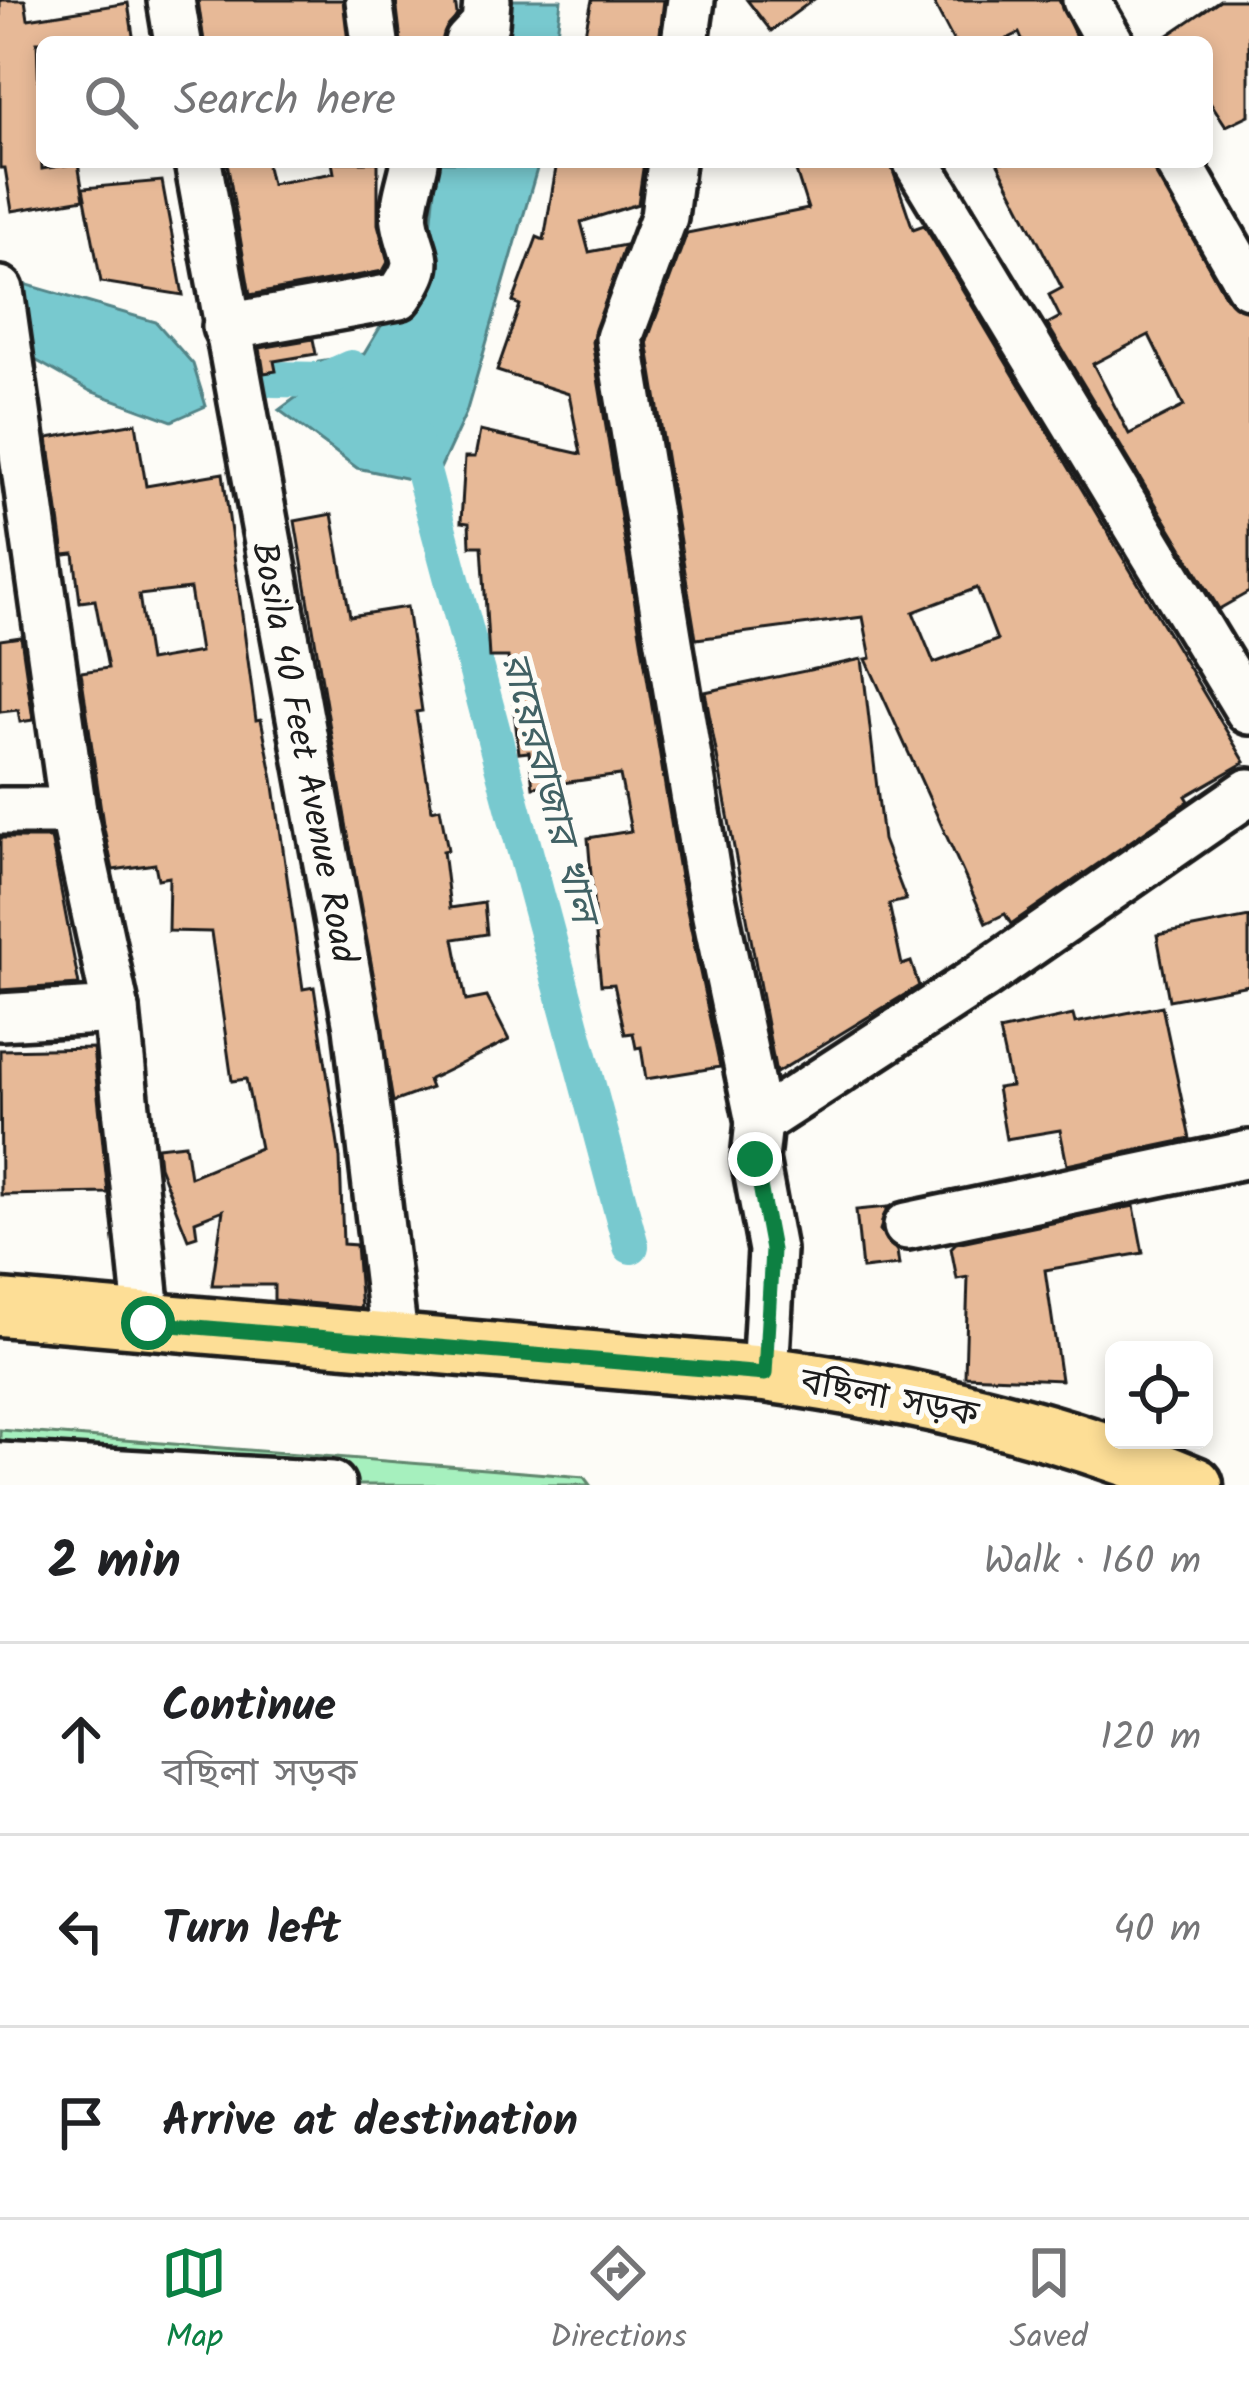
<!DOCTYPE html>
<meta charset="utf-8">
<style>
:root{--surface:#fff;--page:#f6f6f6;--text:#202124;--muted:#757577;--line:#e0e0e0;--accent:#0b8043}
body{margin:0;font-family:Kalam,"Noto Sans Bengali",sans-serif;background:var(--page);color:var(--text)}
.controls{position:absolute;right:36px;bottom:36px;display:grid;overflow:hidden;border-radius:18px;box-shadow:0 6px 18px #0003}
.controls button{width:108px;height:108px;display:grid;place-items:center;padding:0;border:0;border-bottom:3px solid var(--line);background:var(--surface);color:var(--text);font:60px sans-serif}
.stop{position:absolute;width:36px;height:36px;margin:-27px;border:9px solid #0b8043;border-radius:50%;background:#fff}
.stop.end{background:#0b8043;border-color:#fff;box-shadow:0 3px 12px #0008}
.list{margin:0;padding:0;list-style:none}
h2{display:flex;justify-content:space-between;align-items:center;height:156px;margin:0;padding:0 48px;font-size:51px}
h2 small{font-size:39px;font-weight:400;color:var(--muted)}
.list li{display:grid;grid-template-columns:78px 1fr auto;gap:36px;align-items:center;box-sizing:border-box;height:192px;padding:0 48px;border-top:3px solid var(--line)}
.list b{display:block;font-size:45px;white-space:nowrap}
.list p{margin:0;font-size:39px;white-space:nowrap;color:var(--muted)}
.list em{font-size:39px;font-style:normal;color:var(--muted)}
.icon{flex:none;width:66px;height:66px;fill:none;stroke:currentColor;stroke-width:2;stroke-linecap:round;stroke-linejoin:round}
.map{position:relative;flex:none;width:1249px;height:1485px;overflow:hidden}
.search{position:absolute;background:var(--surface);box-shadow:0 6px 18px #0003;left:36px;right:36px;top:36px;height:132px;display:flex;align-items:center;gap:30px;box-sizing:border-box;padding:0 42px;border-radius:18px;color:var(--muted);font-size:45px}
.sheet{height:732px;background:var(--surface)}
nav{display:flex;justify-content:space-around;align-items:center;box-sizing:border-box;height:168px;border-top:3px solid var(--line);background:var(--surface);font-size:33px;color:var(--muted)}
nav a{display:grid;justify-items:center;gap:6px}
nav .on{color:var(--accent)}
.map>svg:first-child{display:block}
.green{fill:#a6f0be;stroke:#61866d;stroke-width:3}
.water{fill:#78c9cf;stroke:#538487;stroke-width:3}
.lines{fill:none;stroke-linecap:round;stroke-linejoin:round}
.canal{stroke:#78c9cf;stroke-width:36}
.building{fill:#e7b997;stroke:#1c1c1c;stroke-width:3;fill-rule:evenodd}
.minor-casing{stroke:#1c1c1c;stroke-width:54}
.major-casing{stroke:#1c1c1c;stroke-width:63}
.minor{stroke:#fdfcf7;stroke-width:45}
.major{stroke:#fdde96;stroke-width:54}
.route{stroke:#0b8043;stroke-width:15}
.labels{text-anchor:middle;stroke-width:10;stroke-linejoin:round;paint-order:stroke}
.street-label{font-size:36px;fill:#1c1c1c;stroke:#fdfcf7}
.water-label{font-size:39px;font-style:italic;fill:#416164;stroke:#fdfcf7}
</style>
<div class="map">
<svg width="1249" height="1485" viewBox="0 0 1249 1485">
<rect width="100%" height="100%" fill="#fdfcf7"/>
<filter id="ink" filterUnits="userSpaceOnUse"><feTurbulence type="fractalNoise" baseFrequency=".00833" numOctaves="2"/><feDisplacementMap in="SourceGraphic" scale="24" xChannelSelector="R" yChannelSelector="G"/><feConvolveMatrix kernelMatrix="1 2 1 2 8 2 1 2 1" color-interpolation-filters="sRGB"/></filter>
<g filter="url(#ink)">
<!-- green -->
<path class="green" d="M0,1430L584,1477L590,1485H0Z"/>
<!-- water -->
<g class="water">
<path d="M495,0H561L556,42H481Z"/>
<path d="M438,162H539L466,413L433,484L357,468L279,410L298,396L318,361L364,354L387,316L426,274Z"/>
<path d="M0,277L156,322L193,364L206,406L172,421L90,391L9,345Z"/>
</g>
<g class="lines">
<!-- canal -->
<g class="canal">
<path d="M273,379L324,380L351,368"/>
<path d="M414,438L631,1246"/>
</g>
</g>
<!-- building -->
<g class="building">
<path d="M0,0H25L28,19L128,3L134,42H37L42,169L78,163L84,199L12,211L5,168H0Z"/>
<path d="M198,0H343L348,42H204Z"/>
<path d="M396,0H455L457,15L442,41L401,42Z"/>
<path d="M592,0H664L659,42H583Z"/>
<path d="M747,0H813L771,31Z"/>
<path d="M932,0H1059L1078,41L1023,42L1019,33L1001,42H954Z"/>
<path d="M1220,0H1249V115L1226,126L1207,97V42H1158Z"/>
<path d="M227,162H266L271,184L334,173L332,162H378V224L388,262L383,271L250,295Z"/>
<path d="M557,162H644L638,204L581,222L589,252L625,245L592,342L680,877L720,1067L646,1079L641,1047L636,1048L633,1033L625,1034L614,984L601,985L596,935L588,838L631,831L620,775L533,787L529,752L519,753L508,657H489L482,546H470L469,523L461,522L465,457H475L480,431L581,454L569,394L497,371L520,305L513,302L537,237L544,240Z"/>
<path d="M793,162H890L913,229L924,225L1245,762L1186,796L1189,801L1011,924L1005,914L986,923L866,659L871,658L863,617L696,639L647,341L687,233L808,209ZM977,588L997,640L934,663L913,612Z"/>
<path d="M997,162H1151L1226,298L1249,312V592L1219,609L1047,324L1060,317L1049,295L1062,288ZM1149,335L1184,406L1129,434L1093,364Z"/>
<path d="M162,181L183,295L101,282L83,188Z"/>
<path d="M313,339L316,354L274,361L276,371L264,373L260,348Z"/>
<path d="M136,423L146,486L223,473L256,720L261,719L273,779L303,989L314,987L340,1158L343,1244L356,1245L361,1308L274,1300V1285H212L223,1210L195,1221L197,1236L188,1239L159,1166L157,1147L185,1144L190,1177L260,1148L246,1079L232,1081L211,932L168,931L169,877L158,879L155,864L113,870L103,824L81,672L108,668L95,600L80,602L74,554L64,555L48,438ZM190,589L200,652L149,661L139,595Z"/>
<path d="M332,514L350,616L407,607L422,711L416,712L432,810L440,808L448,850L443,851L450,908L484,903L487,934L454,939L466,1001L487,997L509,1040L428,1080L431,1088L393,1102L295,521Z"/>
<path d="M21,637L33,720L20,722L18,710L0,712V640Z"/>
<path d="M862,659L883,840L906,900L889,904L902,965L911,962L919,986L776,1073L705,692Z"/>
<path d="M0,838H51L79,985L0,990Z"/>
<path d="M1249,917V985L1169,1000L1157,935Z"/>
<path d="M1162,1006L1190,1139L1067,1165L1060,1130L1006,1139L997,1088L1011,1086L999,1031L1073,1015L1075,1023Z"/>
<path d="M93,1048L108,1193L1,1195L0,1050Z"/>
<path d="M1134,1206L1143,1253L1045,1270L1061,1380L965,1376L968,1277L957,1279L951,1248L956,1243Z"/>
<path d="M888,1207L880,1230L897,1251L899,1265L862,1269L856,1210Z"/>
</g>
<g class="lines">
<!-- minor casing -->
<g class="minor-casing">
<g id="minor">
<path d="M171,0L178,42"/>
<path d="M369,0L375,42"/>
<path d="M1086,0L1110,42"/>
<path d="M468,42L485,24L487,0"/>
<path d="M685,42L691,0"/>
<path d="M198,162L357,1027L395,1346"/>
<path d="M671,162L664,217L619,338L707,873L759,1122"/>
<path d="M917,162L1249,711"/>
<path d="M1178,162L1249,285"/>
<path d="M0,290L73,811L116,1010L0,1017"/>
<path d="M226,327L399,296C426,258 412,261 405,222C402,205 412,179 415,162"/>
<path d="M0,811H73"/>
<path d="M116,1010L148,1323"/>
<path d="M907,1226L1249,1154"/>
<path d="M765,1374L772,1250L755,1159L759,1122L982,977L1249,792"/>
<path d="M0,1466L332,1485"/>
</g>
</g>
<!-- major casing -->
<g class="major-casing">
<path id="major" d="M0,1308L765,1374C914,1395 1055,1426 1195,1485"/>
</g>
<!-- minor -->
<use href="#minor" class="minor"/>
<!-- major -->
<use href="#major" class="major"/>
</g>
</g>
<g class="lines" filter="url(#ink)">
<!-- route -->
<path class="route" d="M148,1323L765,1374L772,1250L755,1159"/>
</g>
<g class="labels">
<!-- street labels -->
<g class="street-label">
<text transform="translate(306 752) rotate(79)" y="13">Bosila 40 Feet Avenue Road</text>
<text transform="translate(890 1396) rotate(11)" y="13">বছিলা সড়ক</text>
</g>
<!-- water labels -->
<g class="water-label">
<text transform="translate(551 787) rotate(75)" y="14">রায়েরবাজার খাল</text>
</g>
</g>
</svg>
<div class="controls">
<button><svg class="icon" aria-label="locate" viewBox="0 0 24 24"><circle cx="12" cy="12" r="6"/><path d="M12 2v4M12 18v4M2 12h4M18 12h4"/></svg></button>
</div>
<div class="stop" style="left:148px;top:1323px"></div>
<div class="stop end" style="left:755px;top:1159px"></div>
<div class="search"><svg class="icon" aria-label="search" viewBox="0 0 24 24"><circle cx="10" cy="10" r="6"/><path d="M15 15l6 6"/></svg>Search here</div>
</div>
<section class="sheet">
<h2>2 min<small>Walk · 160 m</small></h2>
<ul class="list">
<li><svg class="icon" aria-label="ahead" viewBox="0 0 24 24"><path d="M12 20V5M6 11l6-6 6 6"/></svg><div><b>Continue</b><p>বছিলা সড়ক</p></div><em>120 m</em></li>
<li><svg class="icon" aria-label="left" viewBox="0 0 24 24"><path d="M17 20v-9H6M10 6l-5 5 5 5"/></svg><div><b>Turn left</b></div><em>40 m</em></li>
<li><svg class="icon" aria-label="arrive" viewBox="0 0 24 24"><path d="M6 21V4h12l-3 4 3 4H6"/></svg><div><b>Arrive at destination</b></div></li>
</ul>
</section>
<nav>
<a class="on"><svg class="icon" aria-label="map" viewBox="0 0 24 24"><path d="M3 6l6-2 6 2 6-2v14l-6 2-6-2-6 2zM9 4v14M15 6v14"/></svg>Map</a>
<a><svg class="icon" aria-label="directions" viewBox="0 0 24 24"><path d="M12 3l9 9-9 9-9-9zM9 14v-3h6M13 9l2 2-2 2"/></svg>Directions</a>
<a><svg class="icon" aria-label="saved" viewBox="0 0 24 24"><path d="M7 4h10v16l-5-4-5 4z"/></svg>Saved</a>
</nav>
